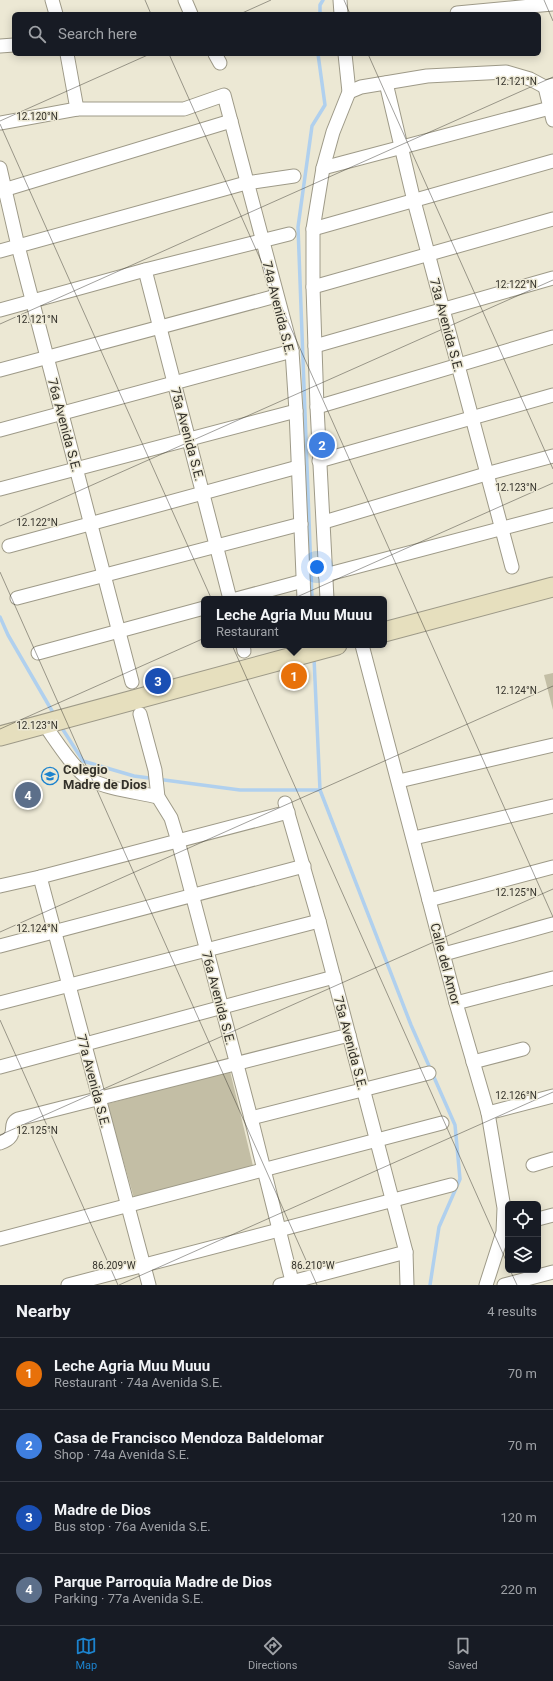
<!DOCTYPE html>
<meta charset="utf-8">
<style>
:root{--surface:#171b24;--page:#20242c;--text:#f1f3f6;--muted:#9ea1a6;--line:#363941;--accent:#1c83ce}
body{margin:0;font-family:Roboto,sans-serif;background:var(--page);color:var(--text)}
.controls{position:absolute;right:12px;bottom:12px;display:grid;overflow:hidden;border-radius:6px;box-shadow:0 2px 10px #0003}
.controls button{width:36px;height:36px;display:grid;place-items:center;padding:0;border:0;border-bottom:1px solid var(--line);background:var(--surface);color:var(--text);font:20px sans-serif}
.you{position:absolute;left:317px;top:567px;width:14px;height:14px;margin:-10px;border:3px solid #fff;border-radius:50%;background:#1a73e8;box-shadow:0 0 0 6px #1a73e833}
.badge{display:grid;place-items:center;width:26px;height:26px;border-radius:50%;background:var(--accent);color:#fff;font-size:13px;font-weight:700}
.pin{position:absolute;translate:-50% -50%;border:2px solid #fff;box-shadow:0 1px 4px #0006}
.popup{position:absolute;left:201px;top:596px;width:186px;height:52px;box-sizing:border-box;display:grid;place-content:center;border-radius:6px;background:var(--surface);filter:drop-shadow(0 1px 3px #0005);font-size:13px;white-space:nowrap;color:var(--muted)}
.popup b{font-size:15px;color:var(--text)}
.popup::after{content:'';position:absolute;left:50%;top:100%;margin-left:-8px;border:8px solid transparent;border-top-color:var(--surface)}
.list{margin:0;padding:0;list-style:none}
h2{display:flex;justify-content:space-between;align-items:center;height:52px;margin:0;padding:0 16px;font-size:17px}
h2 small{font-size:13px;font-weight:400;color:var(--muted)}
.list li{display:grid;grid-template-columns:26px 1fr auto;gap:12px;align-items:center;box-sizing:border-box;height:72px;padding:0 16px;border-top:1px solid var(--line)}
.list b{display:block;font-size:15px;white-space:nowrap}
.list p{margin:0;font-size:13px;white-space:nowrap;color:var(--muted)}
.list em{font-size:13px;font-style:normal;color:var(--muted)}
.icon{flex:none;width:22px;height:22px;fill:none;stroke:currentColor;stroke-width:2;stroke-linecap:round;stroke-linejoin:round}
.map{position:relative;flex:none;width:553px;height:1285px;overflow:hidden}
.search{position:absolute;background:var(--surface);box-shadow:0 2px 10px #0003;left:12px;right:12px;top:12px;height:44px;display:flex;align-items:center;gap:10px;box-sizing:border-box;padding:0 14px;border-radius:6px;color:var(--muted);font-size:15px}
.sheet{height:340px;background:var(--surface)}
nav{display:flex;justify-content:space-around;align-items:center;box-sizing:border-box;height:56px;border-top:1px solid var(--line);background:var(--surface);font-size:11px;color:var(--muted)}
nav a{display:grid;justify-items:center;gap:2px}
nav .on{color:var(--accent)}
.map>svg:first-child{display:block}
.green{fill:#c3bea5}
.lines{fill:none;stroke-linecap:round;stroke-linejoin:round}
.stream{stroke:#b0d0ee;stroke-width:3.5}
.street-casing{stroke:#9e9a88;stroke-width:15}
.secondary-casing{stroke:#9e9a88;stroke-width:21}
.street{stroke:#fff;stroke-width:13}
.secondary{stroke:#e6dfbe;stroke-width:19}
.ticks{fill:none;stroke:#33312a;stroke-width:1;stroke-opacity:0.45}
.labels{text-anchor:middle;stroke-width:3;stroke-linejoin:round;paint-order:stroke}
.street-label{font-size:13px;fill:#33312a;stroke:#ece8d4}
.poi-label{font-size:13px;font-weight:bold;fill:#33312a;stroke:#ece8d4;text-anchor:start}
.ticks-label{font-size:10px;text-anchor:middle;fill:#33312a;stroke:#ece8d4;stroke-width:3;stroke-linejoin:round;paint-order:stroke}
</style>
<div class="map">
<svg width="553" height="1285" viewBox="0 0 553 1285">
<rect width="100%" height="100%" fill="#ece8d4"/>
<!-- green -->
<g class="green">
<path d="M553,673V710L544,675Z"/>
<path d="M230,1071L253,1166L134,1198L107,1104Z"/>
</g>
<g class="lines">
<!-- stream -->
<g class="stream">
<path d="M320,14V5L323,0"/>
<path d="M312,599L298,227L312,126L325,105L318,54"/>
<path d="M0,617L8,635L55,716"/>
<path d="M314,658L320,790L411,1025L455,1125L460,1179L439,1227L430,1285"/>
<path d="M60,725L83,761L134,776L240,790H320"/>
</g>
<!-- street casing -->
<g class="street-casing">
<g id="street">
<path d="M52,0L56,14"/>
<path d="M185,0L191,14"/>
<path d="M340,0L341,14"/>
<path d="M457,13L552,4"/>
<path d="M0,46L14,45"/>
<path d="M67,54L77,109"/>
<path d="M215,54L220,63"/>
<path d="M386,83L414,201L512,567"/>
<path d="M545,87L553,120"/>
<path d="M349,92L361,87L427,76L506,72L530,79L545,87L553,85"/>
<path d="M0,123L77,109H184L224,95L292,351L296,411L304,599"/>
<path d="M0,168L18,246L132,682"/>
<path d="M323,168L550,108"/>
<path d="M0,191L231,121"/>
<path d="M313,229L553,161"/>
<path d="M0,251L246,183L294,176"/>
<path d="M145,270L230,599"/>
<path d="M313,287L553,219"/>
<path d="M0,310L145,270L289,234"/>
<path d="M315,346L553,278"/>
<path d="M0,370L276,296"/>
<path d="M317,407L553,337"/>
<path d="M0,430L292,351"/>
<path d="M319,461L553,395"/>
<path d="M0,489L296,411"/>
<path d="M324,522L486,474L553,456"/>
<path d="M9,546L298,467"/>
<path d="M325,575L553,515"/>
<path d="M17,598L301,524"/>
<path d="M236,599L303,581"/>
<path d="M327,599L317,407L313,287V229L323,168L333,132L349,92L345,54"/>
<path d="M243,645L244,651"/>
<path d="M362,645L456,1003L488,1113L504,1208L503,1232L486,1285"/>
<path d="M38,653L204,608"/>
<path d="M140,714L155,770L158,797L171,818L178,841L251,1118L293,1285"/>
<path d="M44,724C55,739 74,770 89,779C107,789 137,792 158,797"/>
<path d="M399,781L553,745"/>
<path d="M285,803L319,921L406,1252L407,1285"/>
<path d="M414,838L553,806"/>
<path d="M40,877L149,1285"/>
<path d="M0,886L40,877L288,812"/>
<path d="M429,900L553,867"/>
<path d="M0,946L304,866"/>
<path d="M444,954L553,924"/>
<path d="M0,1003L319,921"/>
<path d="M456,1003L553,978"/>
<path d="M473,1062L523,1049"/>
<path d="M0,1067L334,977"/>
<path d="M488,1113L553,1096"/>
<path d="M251,1118L429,1073"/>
<path d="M0,1143C21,1136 6,1125 18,1119L349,1035"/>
<path d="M533,1165L553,1159"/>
<path d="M538,1219L553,1215"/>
<path d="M0,1239L442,1123"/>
<path d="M68,1285L451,1185"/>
<path d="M280,1285L406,1252"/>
<path d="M504,1285L553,1272"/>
</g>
</g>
<!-- secondary casing -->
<g class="secondary-casing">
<g id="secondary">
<path d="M384,632L553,587"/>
<path d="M0,736L337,645"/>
</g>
</g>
<!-- street -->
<use href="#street" class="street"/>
<!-- secondary -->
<use href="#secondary" class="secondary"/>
</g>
<!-- ticks -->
<path class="ticks" d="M145,0L151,14M344,0L350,14M544,0L553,21M240,14L271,0M169,54L553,917M368,54L553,469M0,121L150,54M0,124L508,1265M0,324L553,77M0,526L553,280M0,572L317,1285M0,729L553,483M0,932L553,686M0,1020L118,1285M0,1135L553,889M510,1270L517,1285M119,1285L553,1092"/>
<!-- icons -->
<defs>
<g id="school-ring" transform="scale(0.9)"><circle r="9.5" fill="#ece8d4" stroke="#1c83ce" stroke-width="1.5"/><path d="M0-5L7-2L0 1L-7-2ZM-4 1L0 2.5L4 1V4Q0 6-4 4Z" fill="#1c83ce"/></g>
</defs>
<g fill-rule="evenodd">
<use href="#school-ring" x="50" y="776"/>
</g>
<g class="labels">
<!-- street labels -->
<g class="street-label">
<text transform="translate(279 308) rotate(76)" y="5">74a Avenida S.E.</text>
<text transform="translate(447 325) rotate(75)" y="5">73a Avenida S.E.</text>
<text transform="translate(65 425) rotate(75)" y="5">76a Avenida S.E.</text>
<text transform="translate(188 434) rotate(75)" y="5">75a Avenida S.E.</text>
<text transform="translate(446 964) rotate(75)" y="5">Calle del Amor</text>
<text transform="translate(219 998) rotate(75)" y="5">76a Avenida S.E.</text>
<text transform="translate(351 1043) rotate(75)" y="5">75a Avenida S.E.</text>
<text transform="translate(94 1081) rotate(75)" y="5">77a Avenida S.E.</text>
</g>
<!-- poi labels -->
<g class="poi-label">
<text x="63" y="774">Colegio<tspan x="63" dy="15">Madre de Dios</tspan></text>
</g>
</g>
<g class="ticks-label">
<text x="516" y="85">12.121°N</text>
<text x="37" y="120">12.120°N</text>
<text x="516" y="288">12.122°N</text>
<text x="37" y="323">12.121°N</text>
<text x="516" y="491">12.123°N</text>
<text x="37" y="526">12.122°N</text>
<text x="516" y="694">12.124°N</text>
<text x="37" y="729">12.123°N</text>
<text x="516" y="896">12.125°N</text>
<text x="37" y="932">12.124°N</text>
<text x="516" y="1099">12.126°N</text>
<text x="37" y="1134">12.125°N</text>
<text x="114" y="1269">86.209°W</text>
<text x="313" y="1269">86.210°W</text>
</g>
</svg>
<div class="controls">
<button><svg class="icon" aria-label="locate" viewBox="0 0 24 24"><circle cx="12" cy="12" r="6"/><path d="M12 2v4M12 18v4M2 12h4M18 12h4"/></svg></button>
<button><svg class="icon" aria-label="layers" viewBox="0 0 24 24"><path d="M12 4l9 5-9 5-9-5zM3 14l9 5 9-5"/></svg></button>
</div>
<div class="you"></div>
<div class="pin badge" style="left:294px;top:676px;background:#e8710a">1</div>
<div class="popup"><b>Leche Agria Muu Muuu</b>Restaurant</div>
<div class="pin badge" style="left:322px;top:445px;background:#3f7fe0">2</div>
<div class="pin badge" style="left:158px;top:681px;background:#1a4fb4">3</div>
<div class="pin badge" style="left:28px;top:795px;background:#5c6f8a">4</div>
<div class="search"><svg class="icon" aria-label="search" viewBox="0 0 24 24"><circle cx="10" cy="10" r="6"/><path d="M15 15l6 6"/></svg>Search here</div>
</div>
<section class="sheet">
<h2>Nearby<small>4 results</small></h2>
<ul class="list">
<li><span class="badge" style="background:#e8710a">1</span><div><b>Leche Agria Muu Muuu</b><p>Restaurant · 74a Avenida S.E.</p></div><em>70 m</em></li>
<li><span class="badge" style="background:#3f7fe0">2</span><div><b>Casa de Francisco Mendoza Baldelomar</b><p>Shop · 74a Avenida S.E.</p></div><em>70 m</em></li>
<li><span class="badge" style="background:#1a4fb4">3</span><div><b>Madre de Dios</b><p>Bus stop · 76a Avenida S.E.</p></div><em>120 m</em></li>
<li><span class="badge" style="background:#5c6f8a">4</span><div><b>Parque Parroquia Madre de Dios</b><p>Parking · 77a Avenida S.E.</p></div><em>220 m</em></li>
</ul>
</section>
<nav>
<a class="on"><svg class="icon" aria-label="map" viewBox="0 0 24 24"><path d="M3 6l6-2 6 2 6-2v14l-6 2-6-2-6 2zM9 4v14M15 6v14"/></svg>Map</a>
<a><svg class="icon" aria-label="directions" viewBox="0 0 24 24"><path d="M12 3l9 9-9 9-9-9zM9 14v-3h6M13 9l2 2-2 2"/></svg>Directions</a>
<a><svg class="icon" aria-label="saved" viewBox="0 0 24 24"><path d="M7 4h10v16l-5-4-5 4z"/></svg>Saved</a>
</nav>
